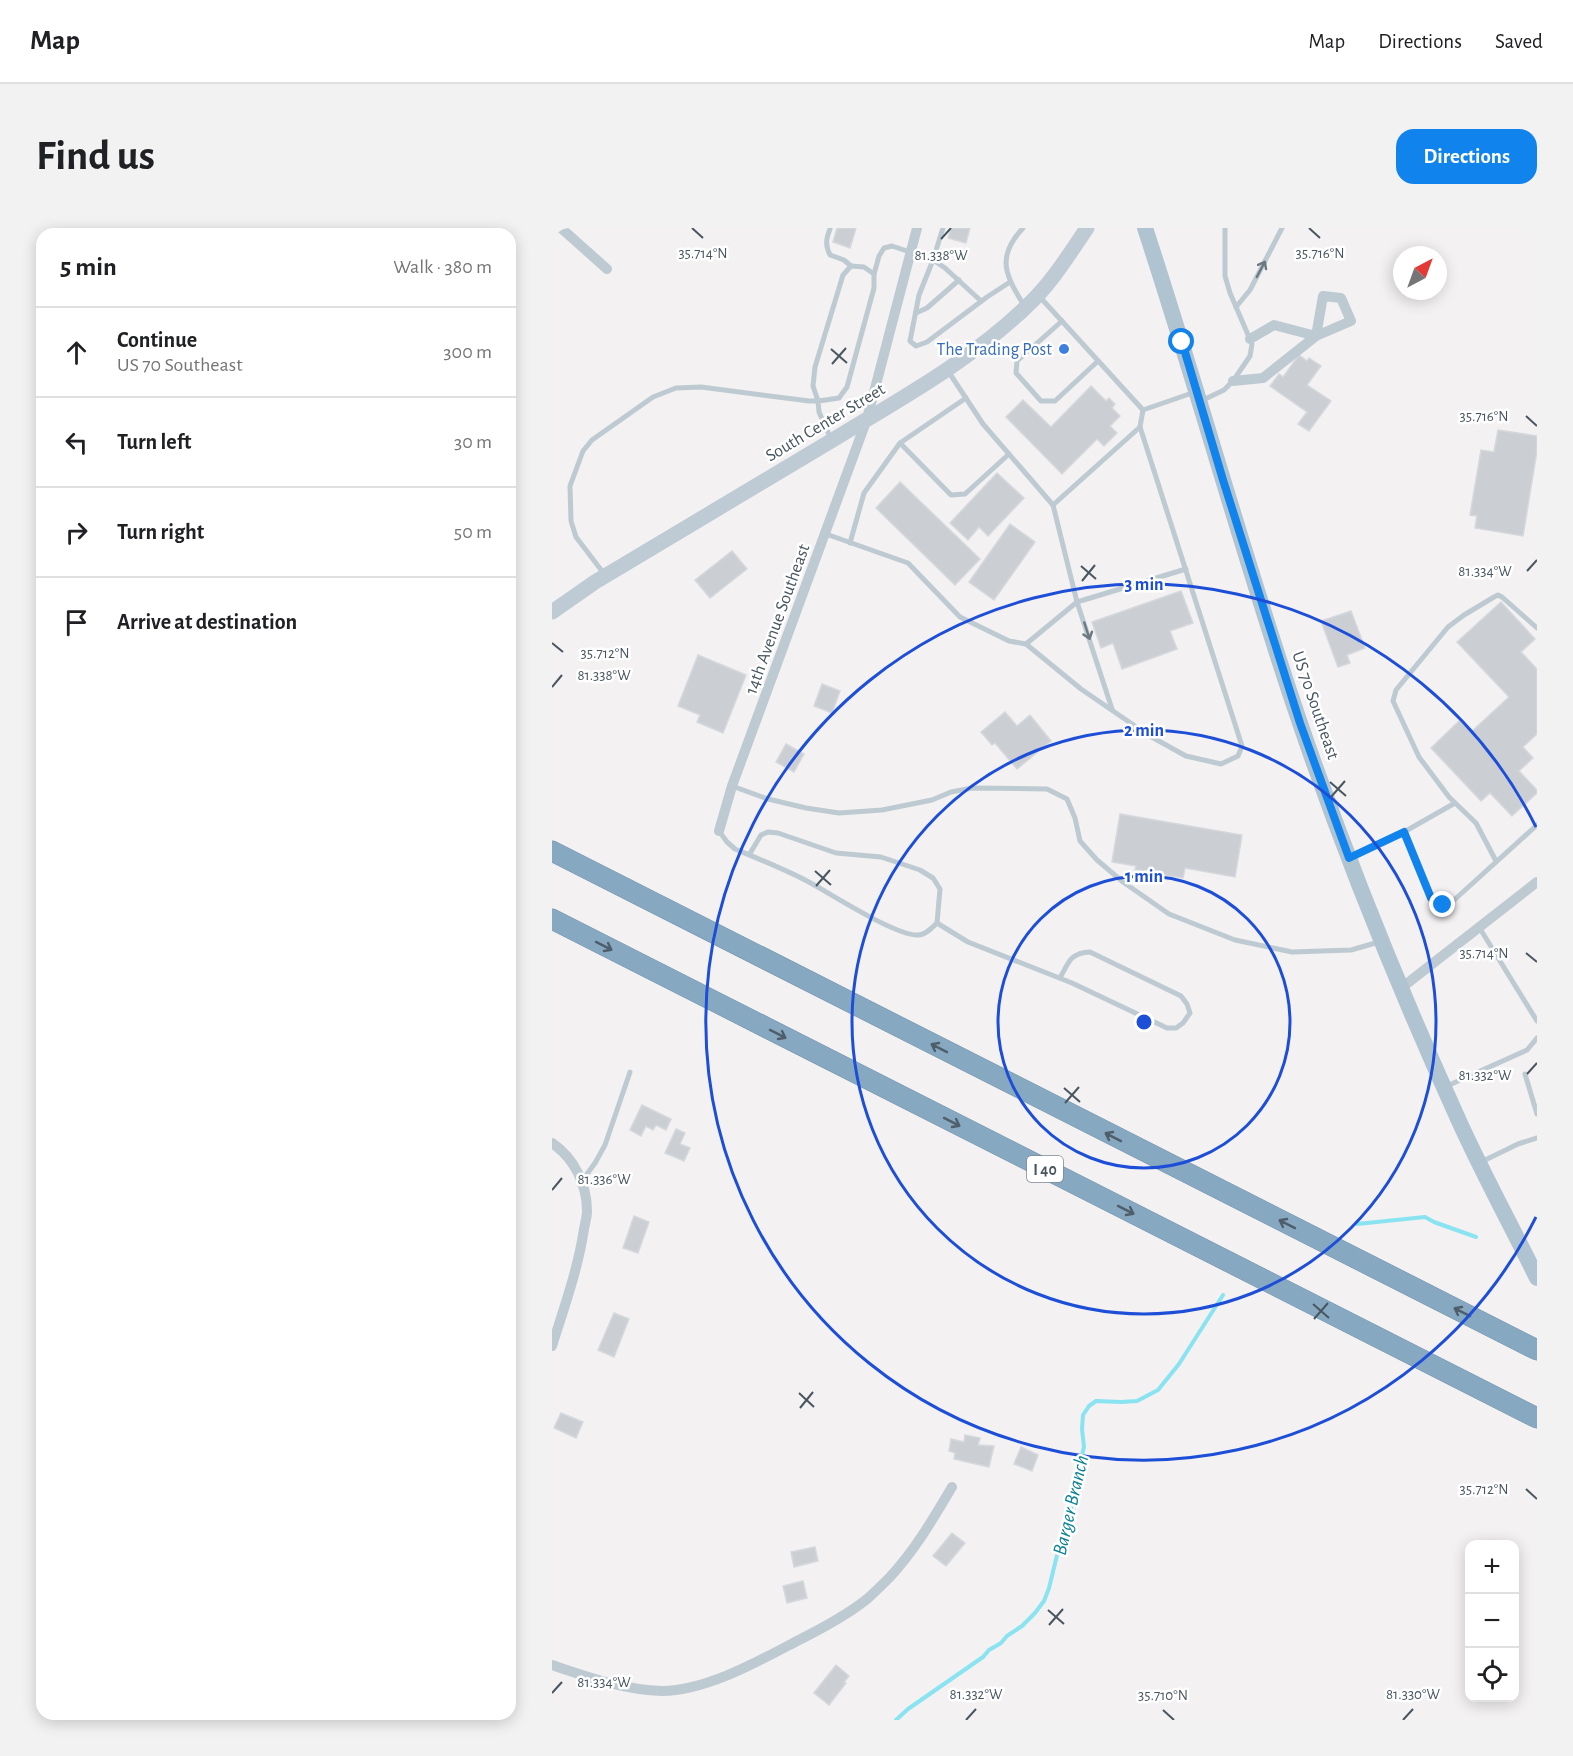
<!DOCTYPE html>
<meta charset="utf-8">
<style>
:root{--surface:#fff;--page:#f2f2f2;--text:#202124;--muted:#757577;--line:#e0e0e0;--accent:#1183ed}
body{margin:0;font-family:"Alegreya Sans",sans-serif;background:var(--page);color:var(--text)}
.controls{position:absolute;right:18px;bottom:18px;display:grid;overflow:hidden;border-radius:12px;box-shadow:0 3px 15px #0003}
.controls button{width:54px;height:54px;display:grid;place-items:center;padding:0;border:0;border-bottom:2px solid var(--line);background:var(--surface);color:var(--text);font:30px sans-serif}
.compass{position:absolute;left:841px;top:18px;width:54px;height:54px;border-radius:50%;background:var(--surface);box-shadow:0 3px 15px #0003;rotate:41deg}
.stop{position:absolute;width:18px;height:18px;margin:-14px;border:4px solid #1183ed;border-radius:50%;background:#fff}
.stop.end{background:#1183ed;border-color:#fff;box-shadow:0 2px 6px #0008}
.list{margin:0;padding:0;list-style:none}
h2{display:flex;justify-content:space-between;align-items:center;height:78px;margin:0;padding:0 24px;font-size:26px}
h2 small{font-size:20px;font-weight:400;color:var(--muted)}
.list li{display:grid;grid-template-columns:39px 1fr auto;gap:18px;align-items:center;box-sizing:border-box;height:90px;padding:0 24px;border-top:2px solid var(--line)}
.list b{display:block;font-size:22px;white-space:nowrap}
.list p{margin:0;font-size:20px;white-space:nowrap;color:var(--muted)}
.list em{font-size:20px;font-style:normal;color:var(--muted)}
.icon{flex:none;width:33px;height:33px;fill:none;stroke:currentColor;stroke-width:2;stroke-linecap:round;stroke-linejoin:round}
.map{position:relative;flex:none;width:985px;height:1492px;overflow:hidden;border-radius:18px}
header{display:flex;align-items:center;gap:36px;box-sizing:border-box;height:84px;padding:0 30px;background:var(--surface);border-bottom:2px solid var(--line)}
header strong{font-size:28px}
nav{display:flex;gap:33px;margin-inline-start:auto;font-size:21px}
.intro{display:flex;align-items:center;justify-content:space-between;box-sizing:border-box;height:144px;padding:0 36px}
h1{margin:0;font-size:42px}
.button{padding:15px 27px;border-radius:18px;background:var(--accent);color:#fff;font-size:21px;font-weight:700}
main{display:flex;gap:36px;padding:0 36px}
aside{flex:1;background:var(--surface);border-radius:18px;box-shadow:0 3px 15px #0003}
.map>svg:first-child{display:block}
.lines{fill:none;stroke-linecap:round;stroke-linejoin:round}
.stream{stroke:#8ae3f0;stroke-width:4}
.building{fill:#cbcfd4;stroke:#d5d8dd;stroke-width:1.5}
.highway-casing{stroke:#7293ad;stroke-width:21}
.lane{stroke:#becad1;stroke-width:5}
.street{stroke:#becad1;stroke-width:10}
.secondary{stroke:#becbd5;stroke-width:15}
.primary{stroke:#b0c3d1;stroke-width:16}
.highway{stroke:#87a8c1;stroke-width:20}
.oneway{stroke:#6b7982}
.oneway2{stroke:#4e5e6a}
.route{stroke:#1183ed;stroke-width:8}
.ticks{fill:none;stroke:#485660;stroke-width:2}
.ring{fill:none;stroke:#1d4ed8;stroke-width:3}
.shop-dot{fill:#3f7fe0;stroke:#fff;stroke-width:2}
.labels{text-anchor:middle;stroke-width:5;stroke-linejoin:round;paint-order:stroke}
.shield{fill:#fff;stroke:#7f8990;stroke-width:1.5}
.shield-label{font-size:16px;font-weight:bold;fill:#485660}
.shop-label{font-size:18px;fill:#366cbe;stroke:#fff;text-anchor:end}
.street-label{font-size:18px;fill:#485660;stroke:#fff}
.water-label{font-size:20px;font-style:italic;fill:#088293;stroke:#fff}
.ticks-label{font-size:15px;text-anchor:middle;fill:#485660;stroke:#fff;stroke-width:5;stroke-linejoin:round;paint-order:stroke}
.centre{fill:#1d4ed8;stroke:#fff;stroke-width:3}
.ring-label{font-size:18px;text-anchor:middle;font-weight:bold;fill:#1d4ed8;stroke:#fff;stroke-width:5;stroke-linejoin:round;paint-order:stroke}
</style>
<header>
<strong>Map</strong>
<nav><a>Map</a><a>Directions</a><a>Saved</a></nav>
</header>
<div class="intro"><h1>Find us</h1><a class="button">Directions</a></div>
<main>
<aside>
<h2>5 min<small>Walk · 380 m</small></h2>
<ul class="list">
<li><svg class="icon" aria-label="ahead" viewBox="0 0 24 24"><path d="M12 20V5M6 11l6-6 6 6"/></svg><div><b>Continue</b><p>US 70 Southeast</p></div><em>300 m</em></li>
<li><svg class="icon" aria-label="left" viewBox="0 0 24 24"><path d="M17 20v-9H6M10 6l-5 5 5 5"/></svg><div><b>Turn left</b></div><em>30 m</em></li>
<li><svg class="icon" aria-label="right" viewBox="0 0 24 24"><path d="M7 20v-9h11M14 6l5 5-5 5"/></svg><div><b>Turn right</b></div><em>50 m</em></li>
<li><svg class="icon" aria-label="arrive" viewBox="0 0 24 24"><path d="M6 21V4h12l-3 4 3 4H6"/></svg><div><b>Arrive at destination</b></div></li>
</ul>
</aside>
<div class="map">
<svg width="985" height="1492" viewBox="0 0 985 1492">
<rect width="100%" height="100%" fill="#f3f1f1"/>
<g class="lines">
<!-- stream -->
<g class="stream">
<path d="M805,996L873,989L882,994L924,1009"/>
<path d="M344,1492L356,1481L431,1429L437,1422L449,1415L455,1408L470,1398L483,1385L492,1373L497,1360L509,1311L519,1284L520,1267L532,1219L530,1201L531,1187L537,1178L544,1173L569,1174L585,1173L606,1162L627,1136L671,1067"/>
</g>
</g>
<!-- building -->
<g class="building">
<path d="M285,0H304L298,20L281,14Z"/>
<path d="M399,0H418L414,15L396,10Z"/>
<path d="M747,127L755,133L757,130L769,138L755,157L779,173L757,203L746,196L755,184L718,158L727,146L731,149Z"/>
<path d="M539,158L554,173L557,170L563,176L560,180L568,188L558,198L565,205L552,218L545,211L510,246L454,189L471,172L499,199Z"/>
<path d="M946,202L985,208V223L971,308L923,300L925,288L918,287L929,222L942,224Z"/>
<path d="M445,245L472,270L436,308L427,299L416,312L398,295Z"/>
<path d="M348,254L428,331L403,357L324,280Z"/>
<path d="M458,296L483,314L442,372L417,354Z"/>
<path d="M180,323L195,341L158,370L143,352Z"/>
<path d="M629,363L641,395L618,403L625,421L570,441L561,415L549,420L540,394Z"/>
<path d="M949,374L983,411L969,424L985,441V506L971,519L981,530L967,543L985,562V565L960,588L938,565L929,573L879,520L908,492L919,504L957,469L905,414Z"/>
<path d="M799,383L813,420L795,427L798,435L786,439L769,393Z"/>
<path d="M146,427L194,447L171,505L145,494L148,487L126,478Z"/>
<path d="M270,456L288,463L280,485L262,478Z"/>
<path d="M453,484L465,498L478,487L499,513L465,541L443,515L440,517L429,504Z"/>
<path d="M234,516L252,526L242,544L224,534Z"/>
<path d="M568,586L690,607L683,649L633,640L631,650L583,642L584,638L560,634Z"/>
<path d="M90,877L119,891L114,902L104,897L101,902L94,898L89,908L78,902Z"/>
<path d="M124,901L133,905L128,916L138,920L132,933L113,925Z"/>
<path d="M82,988L97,994L86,1025L71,1020Z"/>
<path d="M62,1085L77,1091L62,1129L46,1122Z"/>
<path d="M9,1185L31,1194L24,1210L2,1200Z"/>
<path d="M413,1207L428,1210L426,1217L442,1218L437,1239L402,1231L403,1225L397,1223L399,1211L412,1214Z"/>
<path d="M469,1219L486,1227L480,1243L462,1236Z"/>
<path d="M400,1305L413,1315L394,1338L381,1328Z"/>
<path d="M263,1319L266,1333L242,1339L239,1324Z"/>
<path d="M251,1353L255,1370L235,1375L231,1358Z"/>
<path d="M284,1437L297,1448L292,1454L294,1455L277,1477L262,1465Z"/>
</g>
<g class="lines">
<!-- highway casing -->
<g class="highway-casing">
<g id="highway">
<path d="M0,623L985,1122"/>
<path d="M0,691L985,1190"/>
</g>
</g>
<!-- lane -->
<g class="lane">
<path d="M391,0L381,32L367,67L358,113L364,118L375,114L435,69L458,54"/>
<path d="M471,0C443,30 454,48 473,79"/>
<path d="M278,1C274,11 273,17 278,27L292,32L299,38"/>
<path d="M381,32L393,40L429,73"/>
<path d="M322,46L327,28L332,20L340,18L358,24"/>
<path d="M487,68L591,182"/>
<path d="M684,79L698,62L730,0"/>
<path d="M364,85L375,80L407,52"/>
<path d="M510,93L465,133L464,145L489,173H503L546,133"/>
<path d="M396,143L431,196L501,277L525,374L474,416"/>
<path d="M651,172L672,162L681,153L698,128L700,116L678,65L673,48V0"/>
<path d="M348,215L399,267L413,266L457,226"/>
<path d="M501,277L588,199L591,182L643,164"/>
<path d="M274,306L356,335L408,389L457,413L474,416L529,461L596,507L634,528L669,536L686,528L690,518L588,199"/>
<path d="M298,315L312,265L348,215L414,170"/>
<path d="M53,347L24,309L19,293L18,258L31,223L40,212L101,169L124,160L149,159L257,173C267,173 277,172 287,170L295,159L322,60V46L312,39L299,38L291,47L263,139L261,158L266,173L267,184L279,211"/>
<path d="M560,481L525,374L634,341"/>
<path d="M180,558L216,571L254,580L287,585L330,582L380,572L399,564L420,560L495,561L515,571L523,590L528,613L545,632L571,654L617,686L683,712L740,724L799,722L827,714"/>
<path d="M167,603L175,614L183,621C207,631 232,641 255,653C278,665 343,708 366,707C373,707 380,700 385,695L388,661L381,650L368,642L329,629L284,625L226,605L216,604L209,607L197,627"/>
<path d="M852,604L903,575"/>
<path d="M799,629L852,604L879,670C887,678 891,677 901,673L985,597"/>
<path d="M944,633L924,595L897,569L867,529L841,473L844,462L896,399L912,387L942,369L946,367L950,369L985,400"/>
<path d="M385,695L416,714L520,755L615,800H624L631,795L638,785L635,776L629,768L538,724C518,725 517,734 508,750"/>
<path d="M927,699L985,793"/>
<path d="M973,846L985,886"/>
<path d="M895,858L975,822L985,810"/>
<path d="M929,934L966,916L985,910"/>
<path d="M30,953L43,935L53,917L78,844"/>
</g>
<!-- street -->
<g class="street">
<path d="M9,0L55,41"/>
<path d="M681,153L711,150L764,108L799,93L789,70L771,68L764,108L722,97L698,111"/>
<path d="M167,603L180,558L315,191L365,0"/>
<path d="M848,761L985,654"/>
<path d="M0,915C22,930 35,956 35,983C35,989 33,995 32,1001C26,1041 12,1080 0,1118"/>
<path d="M0,1437C36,1449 72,1462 110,1463C154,1463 207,1433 245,1413C269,1401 294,1388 315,1371C323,1364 331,1356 338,1349C363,1322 381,1291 400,1259"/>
</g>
<!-- secondary -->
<path class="secondary" d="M0,384L43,354C123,306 204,258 284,210C350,170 419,132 474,79C499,56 516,28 535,0"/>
<!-- primary -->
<path class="primary" d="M593,0C647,164 692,331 748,495C794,630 848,763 907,893C931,946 959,997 985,1050"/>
<!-- highway -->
<use href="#highway" class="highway"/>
</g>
<!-- one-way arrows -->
<defs><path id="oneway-shaft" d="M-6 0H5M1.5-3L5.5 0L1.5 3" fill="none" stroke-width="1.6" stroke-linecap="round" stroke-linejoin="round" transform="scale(1.5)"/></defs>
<g class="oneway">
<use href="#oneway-shaft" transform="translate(709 41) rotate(-62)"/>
<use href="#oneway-shaft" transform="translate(535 403) rotate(72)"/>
</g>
<g class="oneway2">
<use href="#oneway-shaft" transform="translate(52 718) rotate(27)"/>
<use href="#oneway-shaft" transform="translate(226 806) rotate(27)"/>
<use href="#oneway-shaft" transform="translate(387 820) rotate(-153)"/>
<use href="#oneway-shaft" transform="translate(400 894) rotate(27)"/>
<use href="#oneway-shaft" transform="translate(561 909) rotate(-153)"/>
<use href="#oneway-shaft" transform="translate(574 982) rotate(27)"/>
<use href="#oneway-shaft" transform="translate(735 996) rotate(-153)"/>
<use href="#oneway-shaft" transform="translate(910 1084) rotate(-153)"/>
</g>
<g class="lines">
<!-- route -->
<path class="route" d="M630,114L671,252L748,495L797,630L852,604L879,670L885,675L891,677"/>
</g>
<!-- ticks -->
<path class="ticks" d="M140,0L151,10M757,0L768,10M389,11L399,0M279,121L295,135M280,136L294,120M974,188L985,198M529,338L544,351M975,343L985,332M530,353L543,337M0,415L11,424M0,459L10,447M778,554L794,568M779,569L793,553M263,643L279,657M264,658L278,642M974,725L985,734M975,846L985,835M512,860L528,874M513,875L527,859M0,962L10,950M761,1076L777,1090M762,1091L776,1075M247,1165L262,1179M248,1180L261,1164M974,1261L985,1271M496,1382L512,1396M497,1397L511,1381M0,1465L10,1454M611,1482L622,1492M414,1492L424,1481M851,1492L861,1481"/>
<!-- distance rings -->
<g class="ring">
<circle cx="592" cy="794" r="146"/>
<circle cx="592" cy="794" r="292"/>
<path d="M984 989A438 438 0 1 1 984 599"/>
</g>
<!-- markers -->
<circle class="shop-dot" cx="512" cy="121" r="6"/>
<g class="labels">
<!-- shield labels -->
<rect class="shield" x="475" y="928" width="36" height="26" rx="4.5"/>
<g class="shield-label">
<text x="493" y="947">I 40</text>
</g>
<!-- shop labels -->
<g class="shop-label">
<text x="500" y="127">The Trading Post</text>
</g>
<!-- street labels -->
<g class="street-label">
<text transform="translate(273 194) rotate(-31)" y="6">South Center Street</text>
<text transform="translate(225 391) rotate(-70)" y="6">14th Avenue Southeast</text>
<text transform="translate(764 477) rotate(71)" y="6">US 70 Southeast</text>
</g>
<!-- water labels -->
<g class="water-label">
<text transform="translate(518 1277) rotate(-77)" y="7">Barger Branch</text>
</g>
</g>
<g class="ticks-label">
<text x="151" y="30">35.714°N</text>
<text x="768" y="30">35.716°N</text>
<text x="389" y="32">81.338°W</text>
<text x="932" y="193">35.716°N</text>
<text x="933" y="348">81.334°W</text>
<text x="53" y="430">35.712°N</text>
<text x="52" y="452">81.338°W</text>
<text x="932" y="730">35.714°N</text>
<text x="933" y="852">81.332°W</text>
<text x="52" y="956">81.336°W</text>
<text x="932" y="1266">35.712°N</text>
<text x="52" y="1459">81.334°W</text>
<text x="424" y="1471">81.332°W</text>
<text x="861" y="1471">81.330°W</text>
<text x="611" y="1472">35.710°N</text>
</g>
<circle cx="592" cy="794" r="9" class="centre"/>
<g class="ring-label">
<text x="592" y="362">3 min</text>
<text x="592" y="508">2 min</text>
<text x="592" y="654">1 min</text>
</g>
</svg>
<div class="controls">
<button>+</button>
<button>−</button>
<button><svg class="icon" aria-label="locate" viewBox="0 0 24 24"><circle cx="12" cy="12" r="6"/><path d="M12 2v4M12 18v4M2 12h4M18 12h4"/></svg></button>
</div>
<svg class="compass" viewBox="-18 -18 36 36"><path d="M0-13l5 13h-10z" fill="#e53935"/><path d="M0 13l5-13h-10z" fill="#757577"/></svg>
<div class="stop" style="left:630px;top:114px"></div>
<div class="stop end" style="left:891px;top:677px"></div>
</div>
</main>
